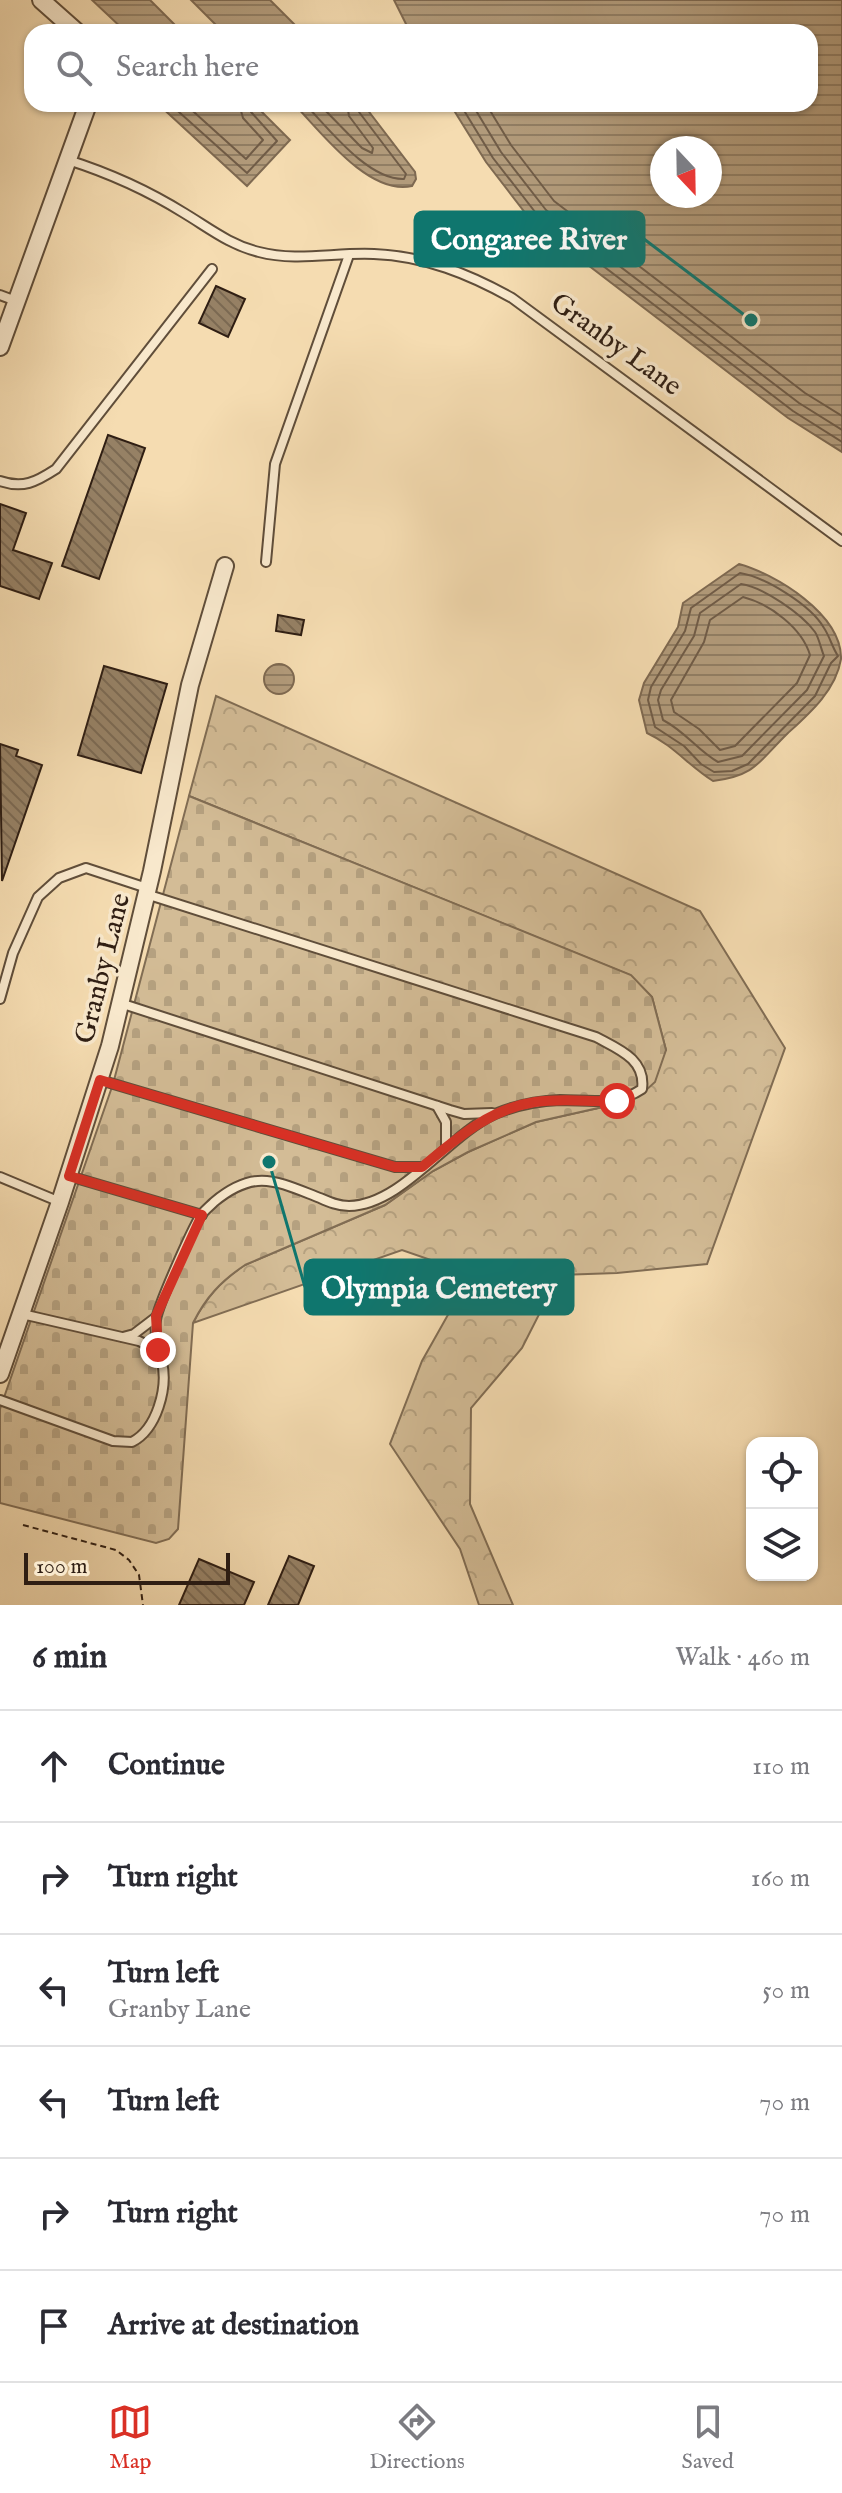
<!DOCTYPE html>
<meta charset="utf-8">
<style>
:root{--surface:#fff;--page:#f7f7f7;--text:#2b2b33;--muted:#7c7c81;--line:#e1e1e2;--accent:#d93025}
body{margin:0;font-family:"IM FELL English",serif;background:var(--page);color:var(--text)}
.controls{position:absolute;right:24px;bottom:24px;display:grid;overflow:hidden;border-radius:16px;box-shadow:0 2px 6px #0004}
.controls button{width:72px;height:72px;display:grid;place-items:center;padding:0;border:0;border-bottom:2px solid var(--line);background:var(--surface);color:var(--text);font:40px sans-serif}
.compass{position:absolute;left:650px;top:136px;width:72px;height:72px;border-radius:50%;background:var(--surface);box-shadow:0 2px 6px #0004;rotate:158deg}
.scale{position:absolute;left:24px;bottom:20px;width:206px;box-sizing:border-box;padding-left:8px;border:4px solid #2f1e13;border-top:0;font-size:22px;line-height:28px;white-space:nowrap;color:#2f1e13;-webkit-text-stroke:6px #f8e8cc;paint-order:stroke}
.stop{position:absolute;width:24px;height:24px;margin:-18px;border:6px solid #d93025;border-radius:50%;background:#fff}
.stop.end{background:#d93025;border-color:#fff;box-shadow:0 2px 8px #0008}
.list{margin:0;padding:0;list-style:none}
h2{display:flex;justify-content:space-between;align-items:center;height:104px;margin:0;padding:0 32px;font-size:34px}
h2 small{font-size:26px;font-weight:400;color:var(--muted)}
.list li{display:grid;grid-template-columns:52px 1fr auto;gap:24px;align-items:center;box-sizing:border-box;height:112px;padding:0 32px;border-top:2px solid var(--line)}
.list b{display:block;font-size:30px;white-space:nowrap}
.list p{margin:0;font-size:26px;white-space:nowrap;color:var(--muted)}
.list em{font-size:26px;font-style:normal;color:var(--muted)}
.icon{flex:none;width:44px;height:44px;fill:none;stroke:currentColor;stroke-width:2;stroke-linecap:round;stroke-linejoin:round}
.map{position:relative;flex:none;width:842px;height:1605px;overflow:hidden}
.search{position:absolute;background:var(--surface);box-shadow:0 2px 6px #0004;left:24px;right:24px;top:24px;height:88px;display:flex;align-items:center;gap:20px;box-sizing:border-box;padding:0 28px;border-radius:24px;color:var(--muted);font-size:30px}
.sheet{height:776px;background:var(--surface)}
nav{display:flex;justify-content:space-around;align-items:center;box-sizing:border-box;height:112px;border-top:2px solid var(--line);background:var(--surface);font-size:22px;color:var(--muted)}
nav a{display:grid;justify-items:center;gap:4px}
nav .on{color:var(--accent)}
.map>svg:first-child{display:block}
.forest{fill:url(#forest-crowns);stroke:#816d54;stroke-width:2}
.cemetery{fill:url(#cemetery-stones);stroke:#816d54;stroke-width:2}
.water{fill:url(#water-rules);stroke:#7e6951;stroke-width:2;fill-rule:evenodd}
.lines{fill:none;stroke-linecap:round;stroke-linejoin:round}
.shore{stroke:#705c47;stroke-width:2}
.building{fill:url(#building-back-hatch);stroke:#2f1e13;stroke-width:2}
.service-casing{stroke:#604e3a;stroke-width:12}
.minor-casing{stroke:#604e3a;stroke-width:20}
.path{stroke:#2f1e13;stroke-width:2;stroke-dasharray:6 4;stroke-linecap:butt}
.service{stroke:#f8e8cc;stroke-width:8}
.minor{stroke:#f8e8cc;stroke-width:16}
.route{stroke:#d93025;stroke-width:10}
.labels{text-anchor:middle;stroke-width:7;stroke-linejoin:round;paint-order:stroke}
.street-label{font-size:28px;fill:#2f1e13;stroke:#f8e8cc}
.leader{fill:none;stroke:#0f766e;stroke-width:3}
.callout-dot{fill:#0f766e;stroke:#f8e8cc;stroke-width:3}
.callout{fill:#0f766e;stroke:#0f766e;stroke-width:3}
.callout-label{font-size:30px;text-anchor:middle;font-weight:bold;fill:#fff}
</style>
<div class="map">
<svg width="842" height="1605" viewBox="0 0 842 1605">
<defs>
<pattern id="forest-crowns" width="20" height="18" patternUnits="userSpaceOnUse" patternTransform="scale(2)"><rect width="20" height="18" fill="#d3bc96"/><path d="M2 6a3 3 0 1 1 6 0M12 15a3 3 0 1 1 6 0" fill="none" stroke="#b5a180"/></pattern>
<pattern id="cemetery-stones" width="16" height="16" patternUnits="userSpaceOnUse" patternTransform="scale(2)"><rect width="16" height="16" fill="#d3bc96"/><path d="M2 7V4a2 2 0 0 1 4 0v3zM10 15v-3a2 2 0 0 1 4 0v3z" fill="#b5a180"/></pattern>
<pattern id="water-rules" width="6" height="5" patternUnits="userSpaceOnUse" patternTransform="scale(2)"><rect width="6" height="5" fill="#b29b7b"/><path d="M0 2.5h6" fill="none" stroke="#917e64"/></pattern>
<pattern id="building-back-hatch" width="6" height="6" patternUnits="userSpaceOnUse" patternTransform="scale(2)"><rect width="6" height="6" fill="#968165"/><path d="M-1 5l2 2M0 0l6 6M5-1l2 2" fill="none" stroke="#7b6952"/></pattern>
</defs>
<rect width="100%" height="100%" fill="#f5dcb1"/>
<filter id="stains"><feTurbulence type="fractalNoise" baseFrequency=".0025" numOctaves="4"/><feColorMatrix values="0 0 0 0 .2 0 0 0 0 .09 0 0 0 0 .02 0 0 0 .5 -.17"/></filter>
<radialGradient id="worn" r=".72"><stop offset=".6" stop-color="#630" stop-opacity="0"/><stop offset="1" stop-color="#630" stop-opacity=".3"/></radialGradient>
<!-- forest -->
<path class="forest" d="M216,696L700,911L785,1048L707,1264L617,1273L559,1275L522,1348L471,1408L470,1504L513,1605H479L460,1549L390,1444L422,1361L449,1313L451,1267L402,1250L193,1323C206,1297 221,1281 245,1265L385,1205L433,1171L468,1152L536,1122L616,1104L666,1050L652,997L630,975L189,796Z"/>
<!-- cemetery -->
<path class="cemetery" d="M189,796L631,975L652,997L666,1050L655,1082L643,1093L616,1104L536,1122L468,1152L433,1171L385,1205L245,1265C221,1281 206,1297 193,1323L178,1529L169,1539L156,1543L0,1503V1409L113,1084Z"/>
<!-- water -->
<g class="water">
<path d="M92,0H150L182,32H126Z"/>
<path d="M191,0H270L302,32H223Z"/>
<path d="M394,0H842V452L788,418L533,223L486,162L450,104H810V32H410ZM662,148H710V196H662Z"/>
<path d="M158,104H254L290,140L247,186Z"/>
<path d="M294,104H363L415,172L416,179L412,186C369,196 321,132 294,104Z"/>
<path d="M739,564C775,574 842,614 841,659C836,690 810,713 788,733C759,761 756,776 713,781C689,766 673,745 647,733L639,700L644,683L678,627L683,603Z"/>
<circle cx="279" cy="679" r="15"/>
</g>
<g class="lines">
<!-- shore -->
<g class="shore">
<path d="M170,104L247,173L277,141L251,112L249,104"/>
<path d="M185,104L246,159L263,140L243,118L239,104"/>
<path d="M305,104C329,129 368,180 404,179L406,174L359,112L357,104"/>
<path d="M319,104L362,148L372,153L373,148L349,116L347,104"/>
<path d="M460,104L493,158L539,217L793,411L842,442"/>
<path d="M472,104L501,152L546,210L799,403L842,430"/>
<path d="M486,104L511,145L554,201L805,393L842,416"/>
<path d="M740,573C765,577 811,605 824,628C830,637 832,647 838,656L831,663L815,696L748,764L732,771L714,772L701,764L684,746L655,727L648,700L651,687L685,631L691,608Z"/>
<path d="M741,584C763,587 802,614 815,632C819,638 821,649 824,656L807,690L742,756L718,762C698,751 686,732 663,720L658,700L661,690L694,636L700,613Z"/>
<path d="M743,597C770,604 802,628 810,655L797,683L735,746L720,750L699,729L674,712L671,700L704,642L710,620Z"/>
</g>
</g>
<!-- building -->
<g class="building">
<path d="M216,286L245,299L228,337L199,323Z"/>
<path d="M108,435L145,448L99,579L62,566Z"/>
<path d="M0,504L26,513L13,550L52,563L39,599L0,586Z"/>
<path d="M278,615L304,620L301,635L276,631Z"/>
<path d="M104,666L167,684L141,773L78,755Z"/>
<path d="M0,744L18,750L16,756L42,765L2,881Z"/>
<path d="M289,1556L314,1566L298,1605H268Z"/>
<path d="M199,1559L254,1582L244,1605H179Z"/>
</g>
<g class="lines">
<!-- service casing -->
<g class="service-casing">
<g id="service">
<path d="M68,160C109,173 147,190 184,213C209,228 230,245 259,252C297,262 336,252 374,254C425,256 469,274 512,298L842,541"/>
<path d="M0,295L16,301"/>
<path d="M0,481C23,489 36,482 56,469L212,269"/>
<path d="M266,562L275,464L349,255"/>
<path d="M0,999L13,953L38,897L59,878L86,868L147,888"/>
<path d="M120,1003L450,1110L464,1114L492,1113"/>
<path d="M100,1080L395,1167H421"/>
<path d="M437,1106L446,1122V1147"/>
<path d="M69,1176L202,1215"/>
<path d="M0,1177L60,1202"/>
<path d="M22,1314L139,1341L158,1350"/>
<path d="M123,1337L134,1334L155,1318"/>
<path d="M0,1400L113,1441L132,1442C157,1429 168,1388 162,1362C159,1347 154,1336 156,1320C158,1305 192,1229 201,1215C204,1211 210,1206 214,1202C255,1168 276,1181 320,1198C329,1202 338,1206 349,1206C402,1205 448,1135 495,1114C516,1105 538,1101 560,1100C589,1100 617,1106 642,1089C646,1059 618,1049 596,1037L146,894"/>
</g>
</g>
<!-- minor casing -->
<g class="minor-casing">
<g id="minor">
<path d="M41,0L77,32"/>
<path d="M0,347L88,104"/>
<path d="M0,1374L60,1202L110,1046L152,871L190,685L225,566"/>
</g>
</g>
<!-- path -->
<path class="path" d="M23,1525L116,1550L129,1560L139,1575L143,1605"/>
<!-- service -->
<use href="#service" class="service"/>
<!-- minor -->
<use href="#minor" class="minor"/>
</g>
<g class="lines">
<!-- route -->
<path class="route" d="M158,1350L156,1316L202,1215L69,1176L100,1080L395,1167H422C456,1139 489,1109 535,1102C562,1098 590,1102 617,1101"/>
</g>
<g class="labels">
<!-- street labels -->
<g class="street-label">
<text transform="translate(617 343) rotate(36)" y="10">Granby Lane</text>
<text transform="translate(101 968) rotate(-76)" y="10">Granby Lane</text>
</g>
</g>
<!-- callouts -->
<path class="leader" d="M751 320L644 239M269 1162L305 1287"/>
<g class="callout-dot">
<circle cx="751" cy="320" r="8"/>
<circle cx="269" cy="1162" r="8"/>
</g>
<g class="callout">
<rect x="415" y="212" width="229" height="54" rx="8"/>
<rect x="305" y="1260" width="268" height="54" rx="8"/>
</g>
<g class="callout-label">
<text x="529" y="249">Congaree River</text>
<text x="439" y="1298">Olympia Cemetery</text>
</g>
<rect width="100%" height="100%" filter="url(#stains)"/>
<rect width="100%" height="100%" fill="url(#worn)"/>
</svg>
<div class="controls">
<button><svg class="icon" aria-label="locate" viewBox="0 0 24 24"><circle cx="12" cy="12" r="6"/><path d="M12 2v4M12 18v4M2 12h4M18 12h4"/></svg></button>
<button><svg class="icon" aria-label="layers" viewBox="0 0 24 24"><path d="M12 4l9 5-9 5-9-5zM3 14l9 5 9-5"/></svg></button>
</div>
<svg class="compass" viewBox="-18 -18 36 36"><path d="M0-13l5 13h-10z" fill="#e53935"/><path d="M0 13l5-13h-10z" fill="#7c7c81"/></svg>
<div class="scale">100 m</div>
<div class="stop" style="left:617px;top:1101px"></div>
<div class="stop end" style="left:158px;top:1350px"></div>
<div class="search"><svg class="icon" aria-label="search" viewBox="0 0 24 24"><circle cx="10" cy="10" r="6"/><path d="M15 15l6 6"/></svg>Search here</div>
</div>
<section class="sheet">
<h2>6 min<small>Walk · 460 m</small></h2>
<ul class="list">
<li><svg class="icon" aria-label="ahead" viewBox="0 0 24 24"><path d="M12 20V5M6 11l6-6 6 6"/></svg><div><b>Continue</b></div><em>110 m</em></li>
<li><svg class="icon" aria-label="right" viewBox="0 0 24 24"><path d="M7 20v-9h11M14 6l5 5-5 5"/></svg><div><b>Turn right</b></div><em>160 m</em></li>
<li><svg class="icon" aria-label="left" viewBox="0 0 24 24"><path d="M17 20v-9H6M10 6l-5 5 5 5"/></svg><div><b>Turn left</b><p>Granby Lane</p></div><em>50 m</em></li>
<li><svg class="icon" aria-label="left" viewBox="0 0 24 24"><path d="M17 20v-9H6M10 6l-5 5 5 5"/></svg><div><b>Turn left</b></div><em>70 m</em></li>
<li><svg class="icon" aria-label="right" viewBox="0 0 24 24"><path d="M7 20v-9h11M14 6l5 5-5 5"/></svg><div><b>Turn right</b></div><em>70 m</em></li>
<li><svg class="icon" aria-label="arrive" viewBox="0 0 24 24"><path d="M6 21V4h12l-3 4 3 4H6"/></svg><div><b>Arrive at destination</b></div></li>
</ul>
</section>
<nav>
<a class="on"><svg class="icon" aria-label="map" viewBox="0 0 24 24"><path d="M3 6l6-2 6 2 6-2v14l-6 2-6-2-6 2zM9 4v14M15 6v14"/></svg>Map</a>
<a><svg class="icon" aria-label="directions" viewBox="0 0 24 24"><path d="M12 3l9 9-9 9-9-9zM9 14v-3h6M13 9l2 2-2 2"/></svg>Directions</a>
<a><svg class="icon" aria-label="saved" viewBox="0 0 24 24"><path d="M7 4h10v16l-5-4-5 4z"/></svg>Saved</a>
</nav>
